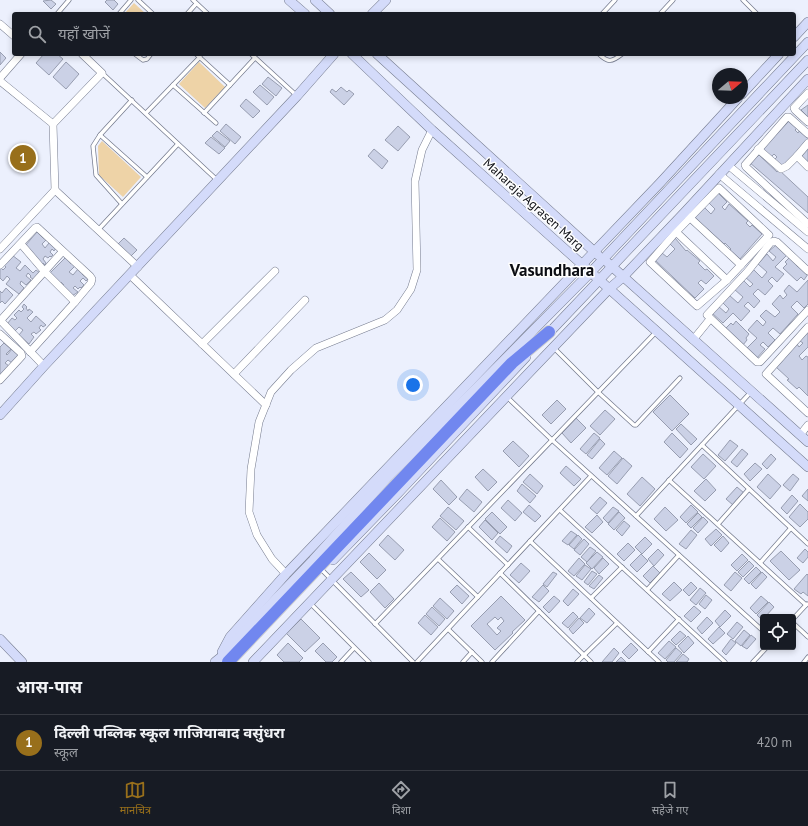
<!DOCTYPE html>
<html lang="hi">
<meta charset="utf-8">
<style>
:root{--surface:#171b24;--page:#242831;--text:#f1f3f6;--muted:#9ea1a6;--line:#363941;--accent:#986f1b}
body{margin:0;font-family:"PT Sans","Noto Sans Devanagari",sans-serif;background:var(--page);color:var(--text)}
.controls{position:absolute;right:12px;bottom:12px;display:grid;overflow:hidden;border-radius:4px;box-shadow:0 2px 6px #0003}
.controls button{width:36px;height:36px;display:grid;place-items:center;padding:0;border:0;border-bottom:1px solid var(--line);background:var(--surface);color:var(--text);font:20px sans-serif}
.compass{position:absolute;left:712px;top:68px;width:36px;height:36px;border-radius:50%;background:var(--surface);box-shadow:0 2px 6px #0003;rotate:71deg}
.you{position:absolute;left:413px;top:385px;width:14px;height:14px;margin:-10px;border:3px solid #fff;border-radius:50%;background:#1a73e8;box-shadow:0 0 0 6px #1a73e833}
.badge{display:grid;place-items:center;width:26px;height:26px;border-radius:50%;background:var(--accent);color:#fff;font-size:13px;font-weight:700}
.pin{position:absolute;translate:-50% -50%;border:2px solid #fff;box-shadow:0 1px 4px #0006}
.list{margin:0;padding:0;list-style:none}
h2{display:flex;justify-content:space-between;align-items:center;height:52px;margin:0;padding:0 16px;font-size:17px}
h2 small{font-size:13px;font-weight:400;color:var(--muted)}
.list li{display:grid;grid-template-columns:26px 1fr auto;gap:12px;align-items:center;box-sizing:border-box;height:56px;padding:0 16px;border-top:1px solid var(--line)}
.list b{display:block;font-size:15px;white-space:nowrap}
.list p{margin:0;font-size:13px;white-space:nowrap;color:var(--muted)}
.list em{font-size:13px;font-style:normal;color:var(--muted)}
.icon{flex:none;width:22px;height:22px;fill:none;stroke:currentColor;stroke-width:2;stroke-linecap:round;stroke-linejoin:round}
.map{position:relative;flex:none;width:808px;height:662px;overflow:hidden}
.search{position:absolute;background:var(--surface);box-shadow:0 2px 6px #0003;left:12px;right:12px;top:12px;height:44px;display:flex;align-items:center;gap:10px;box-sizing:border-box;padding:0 14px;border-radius:4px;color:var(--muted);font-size:15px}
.sheet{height:108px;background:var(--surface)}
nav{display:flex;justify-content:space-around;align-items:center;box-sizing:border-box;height:56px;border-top:1px solid var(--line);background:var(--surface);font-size:11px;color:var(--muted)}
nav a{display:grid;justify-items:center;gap:2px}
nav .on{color:var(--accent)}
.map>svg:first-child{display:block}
.green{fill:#eed3a7}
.building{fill:#cbd1e6;stroke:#979db0;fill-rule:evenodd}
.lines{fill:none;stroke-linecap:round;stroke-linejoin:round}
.lane-casing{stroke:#767c8f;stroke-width:5}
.street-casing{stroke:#767c8f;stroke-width:8}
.secondary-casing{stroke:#767c8f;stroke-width:10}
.highway-casing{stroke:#cecfd0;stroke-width:14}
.lane{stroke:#fff;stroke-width:3.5}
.street{stroke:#fff;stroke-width:7}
.secondary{stroke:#d4dbfa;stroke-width:9}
.highway{stroke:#7187ef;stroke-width:12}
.labels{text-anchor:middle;stroke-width:3;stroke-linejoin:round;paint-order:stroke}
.street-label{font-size:13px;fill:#0c0e14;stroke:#fefefe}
.district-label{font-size:17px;font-weight:bold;fill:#0c0e14;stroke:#fefefe}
</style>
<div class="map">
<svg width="808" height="662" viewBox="0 0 808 662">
<rect width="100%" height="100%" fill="#ecf0fd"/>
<!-- green -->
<g class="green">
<path d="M134,3L146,14H124Z"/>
<path d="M199,62L225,87L205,108L179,84Z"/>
<path d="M102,141L141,177L123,197L99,175L98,146Z"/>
</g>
<!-- building -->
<g class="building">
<path d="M51,0L56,4L51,9L43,1Z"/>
<path d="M107,0H114L118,4L113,10L105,2Z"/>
<path d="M0,52L6,58L0,65Z"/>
<path d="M44,54H57L63,59L49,75L36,63Z"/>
<path d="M66,62L79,74L66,89L53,77Z"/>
<path d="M268,77L282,88L276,96L262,84Z"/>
<path d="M260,85L274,97L267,105L253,92Z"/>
<path d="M341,87L347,92L349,90L354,94L344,105L330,92L332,89L336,92Z"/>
<path d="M246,99L260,111L253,118L240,106Z"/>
<path d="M808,105V117L801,110Z"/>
<path d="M790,120L798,127L795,130L798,133L800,130L808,137V140L783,168L774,160L777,157L774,154L771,157L762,149Z"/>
<path d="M226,124L241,137L235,144L220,131Z"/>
<path d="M398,126L410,137L398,151L385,140Z"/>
<path d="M217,131L230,141L225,147L212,136Z"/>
<path d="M211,137L225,148L219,154L205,143Z"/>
<path d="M374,149L388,161L382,169L368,156Z"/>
<path d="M808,149V164L801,157Z"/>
<path d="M755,155L757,157L759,155L777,172L778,169L808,197V213L749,162Z"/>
<path d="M717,192L727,202L722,207L725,210L729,204L748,221L746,223L750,227L752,225L762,234L740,259L730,250L731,249L725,243L724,244L694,217L704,207L711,214L715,209L708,202Z"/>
<path d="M37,232L42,237L46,240L42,244L45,248L49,243L56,248L54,251L52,249L50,252L53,255L51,257L50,256L48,258L45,256L43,259L46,263L45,265L43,263L42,264L25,246Z"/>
<path d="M124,238L137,250L130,257L117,245Z"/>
<path d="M675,238L686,251L687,250L700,261L698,263L705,270L707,269L714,276L706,284L701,280L698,283L704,289L695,298L655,260L662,253L667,257L675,249L670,244Z"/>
<path d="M776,245L787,255L775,267L784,274L777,282L772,277L768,281L773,286L765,295L758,289L753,294L760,301L754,308L748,302L744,306L750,311L741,321L733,313L723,323L712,313L718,306L726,313L729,309L722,302L729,295L738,303L743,297L734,289L743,280L750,287L753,284L745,277L753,269L762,278L767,272L758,264L767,254L773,261L776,257L769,251Z"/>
<path d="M12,255L21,262L16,268L20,271L25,265L33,273L36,270L40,273L34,280L30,277L31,276L28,273L26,276L31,280L26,285L21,281L20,284L24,288L19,294L6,284L10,279L7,276L3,281L0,278V269L1,268L3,270L6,267L4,265Z"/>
<path d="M66,257L71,264L72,263L75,266L69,272L73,275L78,269L83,273L82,274L88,279L86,281L83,278L80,281L84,285L81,288L80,287L78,289L75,286L73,288L78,292L72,296L62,287L64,285L61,282L59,284L50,273Z"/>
<path d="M790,257L797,264L796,265L798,267L800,266L808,274L804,280L801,277L797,281L783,268L787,264L785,262Z"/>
<path d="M808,280V304L804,308L797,301L791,307L798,314L780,334L773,328L768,333L775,340L768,347L763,342L760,345L765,349L756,359L746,349L757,338L748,330L757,320L763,326L766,322L760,316L766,310L775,317L780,312L772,304L780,295L783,299L787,295L784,291L789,285L797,292Z"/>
<path d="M6,288L13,295L5,304L2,301L0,303V291L2,293Z"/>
<path d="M24,304L27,307L26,308L28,311L29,309L33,312L27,318L31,322L36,316L46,325L43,327L41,325L39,328L41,330L36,334L34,332L31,334L34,337L29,344L19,335L23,330L19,327L15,331L7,324L12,318L15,320L17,318L14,315L19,310L21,312L24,309L22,307Z"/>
<path d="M736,321L749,334L746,338L747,340L743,345L725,329L731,323L733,325Z"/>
<path d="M808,332V347L799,356L802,360L806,356L808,357V396L799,387L797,389L787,380L789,379L776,367L797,344L799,347L803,343L800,341Z"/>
<path d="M4,343L11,349L6,354L7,355L12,349L19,356L12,363L8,360L5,363L9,366L0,375V347Z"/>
<path d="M670,395L689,414L672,431L653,412Z"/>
<path d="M557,400L566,409L551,424L542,415Z"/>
<path d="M605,410L615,419L600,435L590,426Z"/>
<path d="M576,418L586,428L571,443L562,433Z"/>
<path d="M681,424L697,439L691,445L676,429Z"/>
<path d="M594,433L600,438L586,454L580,449Z"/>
<path d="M672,433L688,449L680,458L664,442Z"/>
<path d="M600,439L605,444L592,459L587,455Z"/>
<path d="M730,440L738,446L725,461L718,455Z"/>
<path d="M513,441L529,456L519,467L503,451Z"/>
<path d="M742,449L748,454L737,467L731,462Z"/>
<path d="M614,451L622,458L607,475L599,468Z"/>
<path d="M703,454L716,466L704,479L691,467Z"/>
<path d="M771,454L776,459L767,469L762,464Z"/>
<path d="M623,458L632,466L617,484L608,476Z"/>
<path d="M755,463L762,469L750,481L744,474Z"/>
<path d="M566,466L581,479L574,486L560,473Z"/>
<path d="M483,469L497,482L488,491L475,477Z"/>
<path d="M530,474L543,486L537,494L523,482Z"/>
<path d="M768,474L781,486L770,499L757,487Z"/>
<path d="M793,474L799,479L790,491L783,485Z"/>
<path d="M642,477L655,489L640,506L627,494Z"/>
<path d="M706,479L716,490L705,501L694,491Z"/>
<path d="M441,480L457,497L449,505L433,489Z"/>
<path d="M522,484L536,496L530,503L517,491Z"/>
<path d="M737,487L744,493L733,505L726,499Z"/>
<path d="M467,489L482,502L474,512L459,499Z"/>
<path d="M808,489V501L802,496Z"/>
<path d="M792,495L798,501L787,514L781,508Z"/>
<path d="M600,497L607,503L597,514L590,508Z"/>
<path d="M508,500L522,513L515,521L501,508Z"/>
<path d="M800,504L808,512V519L800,527L789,517Z"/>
<path d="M529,505L541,516L535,522L523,512Z"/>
<path d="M691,505L698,512L686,523L680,517Z"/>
<path d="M448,507L464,521L456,530L440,516Z"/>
<path d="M613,507L619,511L608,523L603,518Z"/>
<path d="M665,507L678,520L666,531L654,519Z"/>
<path d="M492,512L507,527L500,534L485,519Z"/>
<path d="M619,512L625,518L614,530L608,524Z"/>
<path d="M698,513L702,517L691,528L687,524Z"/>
<path d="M597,515L603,522L592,533L585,527Z"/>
<path d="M703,517L708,522L698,533L693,528Z"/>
<path d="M440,518L455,532L447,541L432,527Z"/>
<path d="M485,520L498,533L492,540L479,527Z"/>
<path d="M624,521L630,526L622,536L616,530Z"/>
<path d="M716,529L722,535L711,546L705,539Z"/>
<path d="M691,530L697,535L686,549L679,544Z"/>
<path d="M571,531L577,535L568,545L562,541Z"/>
<path d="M388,535L404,550L395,560L379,545Z"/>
<path d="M578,535L582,539L574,549L569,545Z"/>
<path d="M500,536L512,546L507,553L495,542Z"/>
<path d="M723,536L729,543L721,552L714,545Z"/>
<path d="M645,537L652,544L642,554L635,547Z"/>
<path d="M584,539L589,544L580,555L574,550Z"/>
<path d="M628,543L635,550L624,561L617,554Z"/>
<path d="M590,547L596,551L587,562L581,557Z"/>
<path d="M658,549L664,555L654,566L648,559Z"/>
<path d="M805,549L808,552V557L803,563L797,558Z"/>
<path d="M781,551L800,570L789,580L770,561Z"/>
<path d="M597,552L603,557L592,569L586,563Z"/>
<path d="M369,553L386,570L377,579L360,562Z"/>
<path d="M641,554L648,561L637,572L630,565Z"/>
<path d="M742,554L748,560L737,571L731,565Z"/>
<path d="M579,558L585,564L574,576L568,571Z"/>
<path d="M603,558L609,564L599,574L594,568Z"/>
<path d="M749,561L754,566L743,577L738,572Z"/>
<path d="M521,563L530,571L519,583L510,575Z"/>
<path d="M585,565L591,569L582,580L576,576Z"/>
<path d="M653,566L660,573L650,583L643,576Z"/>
<path d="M756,567L761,572L749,584L744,579Z"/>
<path d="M592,571L597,574L588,585L584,582Z"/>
<path d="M351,572L369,590L361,597L343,579Z"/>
<path d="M553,572L557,574L547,587L543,584Z"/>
<path d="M735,572L742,578L731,591L724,585Z"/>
<path d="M762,572L767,577L756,589L751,584Z"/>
<path d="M807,574L808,575V596L803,592L801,594L794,589Z"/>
<path d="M599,575L603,578L594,589L589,586Z"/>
<path d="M674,582L682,590L670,601L662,594Z"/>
<path d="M691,582L697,588L689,596L683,590Z"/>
<path d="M379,583L394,599L385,608L370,592Z"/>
<path d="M457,585L469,596L462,604L450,592Z"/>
<path d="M543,585L549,591L539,602L532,597Z"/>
<path d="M700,588L706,593L696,605L690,600Z"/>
<path d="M573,589L579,594L568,606L563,601Z"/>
<path d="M706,595L712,600L705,609L699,604Z"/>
<path d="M501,596L525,620L512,632L513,633L495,650L471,626ZM495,617L498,620L501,617L504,621L497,628L501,631L497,635L487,624Z"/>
<path d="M554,596L560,601L549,613L543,607Z"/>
<path d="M761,596L768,602L756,614L750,608Z"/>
<path d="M440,598L454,611L447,619L433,606Z"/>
<path d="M769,602L774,607L765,617H763L762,620L757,615Z"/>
<path d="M694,606L701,612L691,622L684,616Z"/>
<path d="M432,607L445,619L439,626L426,614Z"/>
<path d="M589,608L595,614L587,623L580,618Z"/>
<path d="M725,610L731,616L720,627L715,621Z"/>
<path d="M573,612L578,617L568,628L562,623Z"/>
<path d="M425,615L438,627L431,635L418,623Z"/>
<path d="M707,617L713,623L702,634L697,628Z"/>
<path d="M579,618L584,623L573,634L569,629Z"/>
<path d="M301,619L320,638L305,652L286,633Z"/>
<path d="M737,622L743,627L733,639L727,634Z"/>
<path d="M719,627L725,633L713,644L708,639Z"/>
<path d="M744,630L750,635L741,646L735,641Z"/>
<path d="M680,631L686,636L676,645L671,640Z"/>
<path d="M751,635L756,639L747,649L742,646Z"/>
<path d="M688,636L694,643L684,653L678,646Z"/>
<path d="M731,639L736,643L726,655L722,651Z"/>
<path d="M669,641L676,647L665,659L658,653Z"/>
<path d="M288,643L303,658L299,662H284L277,655Z"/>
<path d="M323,643L337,657L332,662H326L315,651Z"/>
<path d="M631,643L638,650L629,659L622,652Z"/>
<path d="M614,648L619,653L612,662H602Z"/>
<path d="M676,648L682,653L674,662H668L666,660Z"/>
<path d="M683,654L689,659L687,662H676Z"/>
<path d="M621,657L626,662H616Z"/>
</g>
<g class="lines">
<!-- lane casing -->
<g class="lane-casing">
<g id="lane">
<path d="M138,0L153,14"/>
<path d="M193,0L208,14"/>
<path d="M743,0L757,14"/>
<path d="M57,14L69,0"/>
<path d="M119,14L131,0"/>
<path d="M187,14L196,4"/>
<path d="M602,14L615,0"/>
<path d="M660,14L673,0"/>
<path d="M135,54L143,60L147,59L151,54"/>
<path d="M196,54L230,85"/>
<path d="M251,54L296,95"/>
<path d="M599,54C608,63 612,62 622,54"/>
<path d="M102,73L217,180"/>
<path d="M173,85L216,123"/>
<path d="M146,113L200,57"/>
<path d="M204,113L255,58"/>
<path d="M100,135L147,177"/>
<path d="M122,204L96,175L93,146L100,135L132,100"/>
<path d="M98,230L178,144"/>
<path d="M553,347L598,392L634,425H636L680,378"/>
<path d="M507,397L552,440L763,631"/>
<path d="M702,445L808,544"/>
<path d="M669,480L806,605"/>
<path d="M560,510L725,662"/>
<path d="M636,516L750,393"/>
<path d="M718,524L749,489"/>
<path d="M468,527L508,565"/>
<path d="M530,541L659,662"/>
<path d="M438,559L478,597"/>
<path d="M760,563L791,528"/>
<path d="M323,571L413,662"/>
<path d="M500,573L591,662"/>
<path d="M647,590L679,555"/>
<path d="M591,598L622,567"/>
<path d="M310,603L369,662"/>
<path d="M793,619L807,604"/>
<path d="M793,623L808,637"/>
<path d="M375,624L656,332"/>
<path d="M448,629L482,662"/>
<path d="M648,652L679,619"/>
<path d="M341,662L354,648"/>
<path d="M417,662L591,476"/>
<path d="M463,662L472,652"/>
<path d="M492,662L539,611"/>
<path d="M577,662L617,623"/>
<path d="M753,662L767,647"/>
<path d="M804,662L808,657"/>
</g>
</g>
<!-- street casing -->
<g class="street-casing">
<g id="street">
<path d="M0,24L14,36"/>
<path d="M0,78L21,54"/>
<path d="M0,81L53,124"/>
<path d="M808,93L794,108L795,110L808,122"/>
<path d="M808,134L789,117H787L745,165L746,167L808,224"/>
<path d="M758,149L781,169L787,166L797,156L808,167"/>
<path d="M797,156L808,143"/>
<path d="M728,165L808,232"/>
<path d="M719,174L808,249"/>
<path d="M719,188L769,235L727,280L697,306L650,262L676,232Z"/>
<path d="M55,190L138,267"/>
<path d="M687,215L741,265"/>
<path d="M673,229L727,280"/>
<path d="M21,244L45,272L75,302"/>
<path d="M0,249L55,190L53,124L102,73L82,54"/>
<path d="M0,265L35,228L37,227L90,276L92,279L91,283L75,302L30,352"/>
<path d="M808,271L777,242L774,241L771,242L748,271L707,315L757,362H760L808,310"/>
<path d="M130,275L266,405"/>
<path d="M0,320L44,366"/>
<path d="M1,320L62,252"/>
<path d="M808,327L766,374L808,413"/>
<path d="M0,334L21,353L22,356L0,380"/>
<path d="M693,340L710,319"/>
<path d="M202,344L275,271"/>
<path d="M234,374L305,300"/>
<path d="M800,435L808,425"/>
<path d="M286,574L272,559L257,535L249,512L251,469L259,422L271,392L291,370L316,348L385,320L397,310L411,289L417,270L415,181L422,150L432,130"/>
</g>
</g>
<!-- secondary casing -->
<g class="secondary-casing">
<g id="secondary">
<path d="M289,0L305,14"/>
<path d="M315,0L330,14"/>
<path d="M372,14L386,0"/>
<path d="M794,37L808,22"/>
<path d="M352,54L432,130L808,467"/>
<path d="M377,54L598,255"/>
<path d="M742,94L779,54"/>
<path d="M608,263L808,442"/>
<path d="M546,336L808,60"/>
<path d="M0,415L44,366L297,96L334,54"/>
<path d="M333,560L399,492L526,357"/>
<path d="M0,639L22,662"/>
<path d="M222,652L230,637L286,574L660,183L738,98"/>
<path d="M215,662L225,654L239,637L313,560L388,477L591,272L808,42"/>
<path d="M253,662L609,289L623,277L684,213L808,79"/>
</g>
</g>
<!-- highway casing -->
<g class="highway-casing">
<path id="highway" d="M228,662L512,363L549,332"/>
</g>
<!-- lane -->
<use href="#lane" class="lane"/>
<!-- street -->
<use href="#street" class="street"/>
<!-- secondary -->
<use href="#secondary" class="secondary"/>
<!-- highway -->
<use href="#highway" class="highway"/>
</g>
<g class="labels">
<!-- street labels -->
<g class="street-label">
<text transform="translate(534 204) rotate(42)" y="5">Maharaja Agrasen Marg</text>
</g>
<!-- district labels -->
<g class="district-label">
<text x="552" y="276">Vasundhara</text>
</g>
</g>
</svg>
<div class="controls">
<button><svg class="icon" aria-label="locate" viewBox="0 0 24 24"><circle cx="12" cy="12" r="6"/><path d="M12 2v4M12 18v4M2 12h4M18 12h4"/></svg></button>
</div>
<svg class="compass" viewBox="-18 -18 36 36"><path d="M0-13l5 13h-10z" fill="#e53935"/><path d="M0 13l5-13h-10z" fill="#9ea1a6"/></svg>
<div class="you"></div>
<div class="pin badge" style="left:23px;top:158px">1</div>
<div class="search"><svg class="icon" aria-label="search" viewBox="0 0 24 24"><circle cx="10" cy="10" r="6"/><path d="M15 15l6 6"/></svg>यहाँ खोजें</div>
</div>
<section class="sheet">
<h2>आस-पास<small></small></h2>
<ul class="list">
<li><span class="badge">1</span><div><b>दिल्ली पब्लिक स्कूल गाजियाबाद वसुंधरा</b><p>स्कूल</p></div><em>420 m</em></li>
</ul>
</section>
<nav>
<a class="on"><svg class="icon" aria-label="map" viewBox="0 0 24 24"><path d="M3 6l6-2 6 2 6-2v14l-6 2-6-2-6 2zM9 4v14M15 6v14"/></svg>मानचित्र</a>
<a><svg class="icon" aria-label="directions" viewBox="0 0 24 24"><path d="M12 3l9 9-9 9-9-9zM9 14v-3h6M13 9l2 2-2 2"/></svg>दिशा</a>
<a><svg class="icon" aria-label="saved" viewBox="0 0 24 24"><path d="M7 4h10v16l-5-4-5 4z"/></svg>सहेजे गए</a>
</nav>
